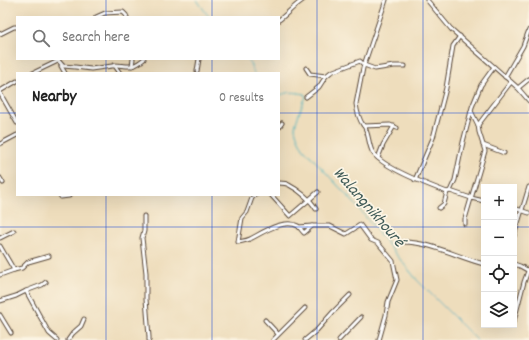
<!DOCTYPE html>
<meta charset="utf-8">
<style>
:root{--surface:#fff;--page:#f6f6f6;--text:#222;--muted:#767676;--line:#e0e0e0}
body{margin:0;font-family:Dekko,sans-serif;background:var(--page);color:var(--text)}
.controls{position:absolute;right:12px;bottom:12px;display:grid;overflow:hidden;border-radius:0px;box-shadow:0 4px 16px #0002}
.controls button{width:36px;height:36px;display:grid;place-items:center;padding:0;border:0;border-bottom:1px solid var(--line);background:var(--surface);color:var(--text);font:20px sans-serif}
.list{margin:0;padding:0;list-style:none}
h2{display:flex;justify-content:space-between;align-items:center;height:52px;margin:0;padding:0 16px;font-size:17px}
h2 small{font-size:13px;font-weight:400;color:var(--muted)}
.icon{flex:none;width:22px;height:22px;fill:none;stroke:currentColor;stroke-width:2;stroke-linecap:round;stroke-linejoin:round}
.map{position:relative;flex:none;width:529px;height:340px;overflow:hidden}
.search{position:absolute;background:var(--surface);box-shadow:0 4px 16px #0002;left:16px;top:16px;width:264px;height:44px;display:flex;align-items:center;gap:10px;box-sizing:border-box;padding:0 14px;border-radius:0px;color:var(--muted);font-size:15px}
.panel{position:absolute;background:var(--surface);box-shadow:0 4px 16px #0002;left:16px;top:72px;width:264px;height:124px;border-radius:0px}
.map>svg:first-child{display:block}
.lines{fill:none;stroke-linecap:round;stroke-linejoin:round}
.stream{stroke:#43b1bf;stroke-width:1}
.minor-casing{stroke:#564536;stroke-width:5}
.minor{stroke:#fff;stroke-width:3}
.grid{fill:none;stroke:#1d4ed8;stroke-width:1;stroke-opacity:0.55}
.labels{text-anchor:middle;stroke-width:3.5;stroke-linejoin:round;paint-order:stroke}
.water-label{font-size:17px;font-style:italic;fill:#3e5956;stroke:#fcf5e5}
</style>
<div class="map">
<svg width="529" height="340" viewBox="0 0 529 340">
<rect width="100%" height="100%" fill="#fcf5e5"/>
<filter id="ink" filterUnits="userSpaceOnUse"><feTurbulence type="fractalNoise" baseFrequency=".025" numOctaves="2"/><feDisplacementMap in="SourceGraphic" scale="8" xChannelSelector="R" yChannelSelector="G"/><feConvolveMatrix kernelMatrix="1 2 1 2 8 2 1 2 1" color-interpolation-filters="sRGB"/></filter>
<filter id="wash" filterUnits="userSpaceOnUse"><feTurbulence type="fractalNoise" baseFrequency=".012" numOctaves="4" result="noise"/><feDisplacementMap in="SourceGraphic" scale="16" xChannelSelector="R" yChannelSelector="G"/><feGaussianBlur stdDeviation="0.9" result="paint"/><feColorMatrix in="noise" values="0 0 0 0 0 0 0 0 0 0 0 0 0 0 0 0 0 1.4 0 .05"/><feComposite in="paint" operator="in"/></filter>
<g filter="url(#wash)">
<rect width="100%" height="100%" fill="#eeddbc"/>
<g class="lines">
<!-- stream -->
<g class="stream">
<path d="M197,0L209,17"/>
<path d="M248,59L254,73"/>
<path d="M279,96C287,91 295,92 304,94L306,97C303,102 296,121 295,127C295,133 300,142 303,148L356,205L417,280L477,340"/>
</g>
</g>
</g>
<g filter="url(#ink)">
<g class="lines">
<!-- minor casing -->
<g class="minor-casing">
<g id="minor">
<path d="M386,0L363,68L356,104C357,111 359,119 363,125C365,127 365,127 366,130C369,137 369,145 372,151C379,166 431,186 447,192L450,191L471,198L484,201"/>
<path d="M427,0L451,29L518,88L529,101"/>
<path d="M96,17L105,13L123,12L126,15L127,17"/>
<path d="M279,20C287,14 294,6 303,0"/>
<path d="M0,34L14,27H17"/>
<path d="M57,59L63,66L75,67L91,69L112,66H115L120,73"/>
<path d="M114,65C129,65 131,70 144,59"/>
<path d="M61,66L65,73"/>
<path d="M132,66L133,59"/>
<path d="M306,68L310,74L326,76"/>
<path d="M197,71L199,59"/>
<path d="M33,73L58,61"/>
<path d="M505,77L523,46L529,30"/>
<path d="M518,88L529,79"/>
<path d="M0,91L17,81"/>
<path d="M0,93L17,123"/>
<path d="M306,97L319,87L326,76L331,72L360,61L364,65L375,69L394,66H405"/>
<path d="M478,125L511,82"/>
<path d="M364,126L390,125L397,128"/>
<path d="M279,127L282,123"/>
<path d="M0,144L17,135"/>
<path d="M483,145L504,153"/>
<path d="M378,158L383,145L394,126"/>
<path d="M0,178L3,183"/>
<path d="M415,180L433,138L446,88L453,46L460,36"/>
<path d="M279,183C282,183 286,183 289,185C299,190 311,200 316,209"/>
<path d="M450,191L455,180L463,142L472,107L481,85L494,67"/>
<path d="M60,195L61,197L69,196"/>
<path d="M255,195L252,198L247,212L242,218L238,242C242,241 246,241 250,239C262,233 284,218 298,226C300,228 302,231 304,233L312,226H330L346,234L360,225L371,240L378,243L393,261L397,280L388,302L386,315L379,340"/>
<path d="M271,195L290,216L318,192"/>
<path d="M439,208L444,204L447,192"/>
<path d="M514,208L529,213"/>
<path d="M144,216V231L142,238L146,273V299L149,337V340"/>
<path d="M465,224V219L485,151L479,132L478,125L471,111"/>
<path d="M299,227L312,226"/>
<path d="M514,236L529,187"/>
<path d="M0,238L14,231"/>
<path d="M403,242C431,242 457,257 484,264"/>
<path d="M0,246L14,270L0,275"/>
<path d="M514,264L520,266L529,271"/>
<path d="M14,270L22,268L28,262L49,256"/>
<path d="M26,291L49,333L57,340"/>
<path d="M0,301L16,296L26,291L42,285L46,282"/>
<path d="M0,315L11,333"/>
<path d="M265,320L278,334"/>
<path d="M514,321L524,282L528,271"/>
<path d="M68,340L73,333L81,326L84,319"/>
<path d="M273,340L305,308"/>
<path d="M305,340L317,330L333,312L350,295"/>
<path d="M339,340L361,317"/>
</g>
</g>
<!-- minor -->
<use href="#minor" class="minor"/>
</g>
</g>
<!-- grid -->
<path class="grid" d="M106,0V17M212,0V17M317,0V340M423,0V340M106,59V73M212,59V73M0,113H17M279,113H529M106,195V340M212,195V340M0,227H484M514,227H529"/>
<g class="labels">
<!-- water labels -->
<g class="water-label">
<text transform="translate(370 206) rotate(49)" y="6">Walangnikhouré</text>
</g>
</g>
</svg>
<div class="controls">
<button>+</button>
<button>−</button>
<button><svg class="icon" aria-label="locate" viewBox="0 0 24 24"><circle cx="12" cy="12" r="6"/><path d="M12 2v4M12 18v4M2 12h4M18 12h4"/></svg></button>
<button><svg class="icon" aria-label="layers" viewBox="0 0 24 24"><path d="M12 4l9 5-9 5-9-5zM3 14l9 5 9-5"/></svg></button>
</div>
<div class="search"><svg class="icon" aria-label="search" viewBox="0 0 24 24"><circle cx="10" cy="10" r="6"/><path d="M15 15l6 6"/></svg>Search here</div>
<section class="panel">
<h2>Nearby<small>0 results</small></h2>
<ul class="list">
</ul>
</section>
</div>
